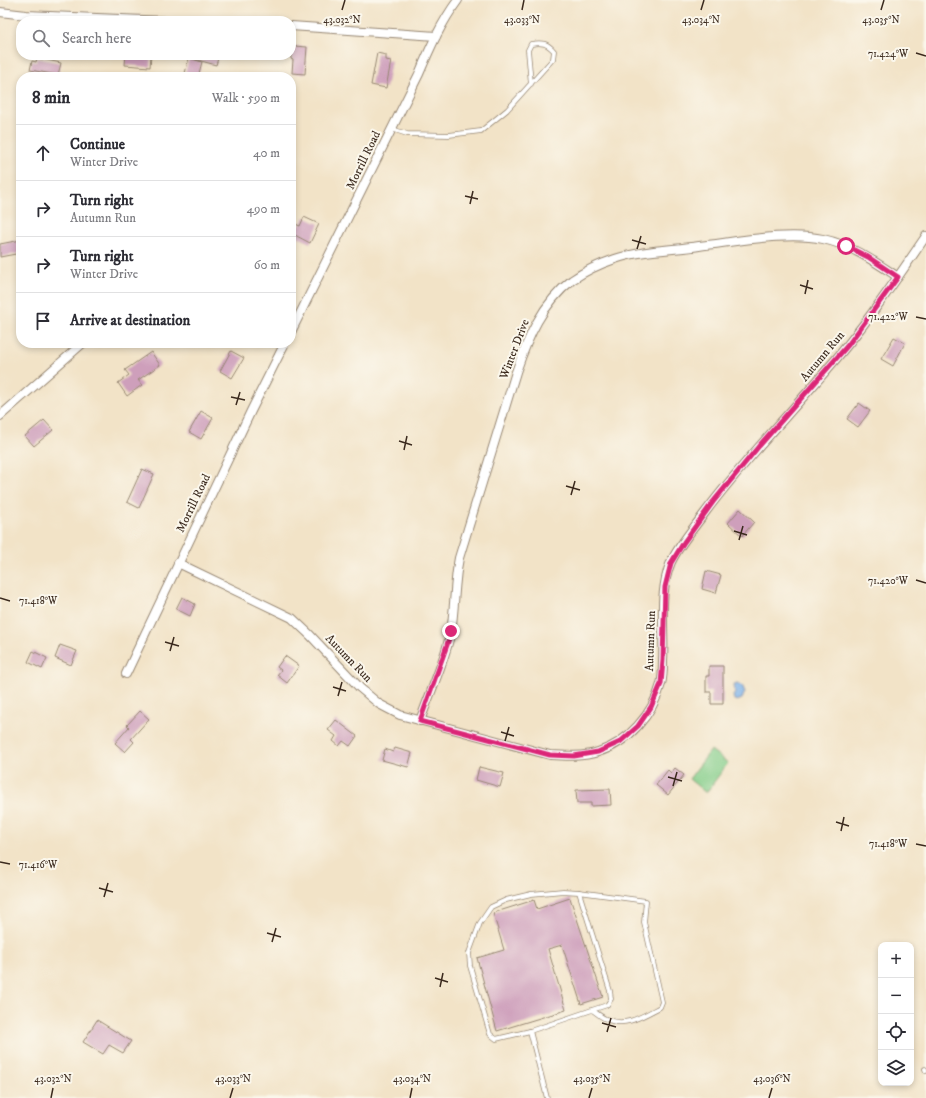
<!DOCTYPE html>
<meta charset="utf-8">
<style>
:root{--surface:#fff;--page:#f2f2f3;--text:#2b2b33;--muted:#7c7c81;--line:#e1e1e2}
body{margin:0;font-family:"IM FELL DW Pica",serif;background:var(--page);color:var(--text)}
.controls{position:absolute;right:12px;bottom:12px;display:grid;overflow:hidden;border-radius:8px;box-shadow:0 2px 6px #0003}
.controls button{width:36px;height:36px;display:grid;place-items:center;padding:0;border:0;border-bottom:1px solid var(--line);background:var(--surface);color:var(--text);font:20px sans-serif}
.stop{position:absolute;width:12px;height:12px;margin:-9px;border:3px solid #db2777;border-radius:50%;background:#fff}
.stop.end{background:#db2777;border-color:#fff;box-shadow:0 1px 4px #0008}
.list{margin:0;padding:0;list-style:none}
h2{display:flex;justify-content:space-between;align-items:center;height:52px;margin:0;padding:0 16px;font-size:17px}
h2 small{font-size:13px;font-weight:400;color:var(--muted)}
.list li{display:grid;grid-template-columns:26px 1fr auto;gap:12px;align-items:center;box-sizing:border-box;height:56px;padding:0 16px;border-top:1px solid var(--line)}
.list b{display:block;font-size:15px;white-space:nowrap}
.list p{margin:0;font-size:13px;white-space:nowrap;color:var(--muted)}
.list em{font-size:13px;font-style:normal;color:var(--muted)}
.icon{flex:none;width:22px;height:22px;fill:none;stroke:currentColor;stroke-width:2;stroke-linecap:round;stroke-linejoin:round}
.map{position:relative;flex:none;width:926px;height:1098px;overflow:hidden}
.search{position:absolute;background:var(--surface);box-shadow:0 2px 6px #0003;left:16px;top:16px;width:280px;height:44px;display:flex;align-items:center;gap:10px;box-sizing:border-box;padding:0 14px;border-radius:16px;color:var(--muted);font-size:15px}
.panel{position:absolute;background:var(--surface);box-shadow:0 2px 6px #0003;left:16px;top:72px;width:280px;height:276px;border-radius:16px}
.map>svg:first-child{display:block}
.green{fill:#84cd89;stroke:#607c54}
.water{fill:#79afe8;stroke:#5a6c83}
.building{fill:#ce9fbb}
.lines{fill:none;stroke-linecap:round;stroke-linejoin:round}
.service-casing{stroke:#968672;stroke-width:5.5}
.minor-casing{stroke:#968672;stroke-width:10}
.service{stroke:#fff;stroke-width:4}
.minor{stroke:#fff;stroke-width:8}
.route{stroke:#db2777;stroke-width:5}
.ticks{fill:none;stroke:#3b2a1e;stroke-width:1.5}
.labels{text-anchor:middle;stroke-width:4;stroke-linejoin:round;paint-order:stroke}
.street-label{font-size:12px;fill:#3b2a1e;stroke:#fbf7ec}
.ticks-label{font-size:10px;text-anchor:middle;fill:#3b2a1e;stroke:#fbf7ec;stroke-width:4;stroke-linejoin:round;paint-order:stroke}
</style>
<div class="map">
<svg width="926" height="1098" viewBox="0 0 926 1098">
<rect width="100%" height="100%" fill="#fbf7ec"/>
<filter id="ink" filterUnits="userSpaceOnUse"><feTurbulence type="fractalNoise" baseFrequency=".025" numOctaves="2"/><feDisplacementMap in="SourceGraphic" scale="8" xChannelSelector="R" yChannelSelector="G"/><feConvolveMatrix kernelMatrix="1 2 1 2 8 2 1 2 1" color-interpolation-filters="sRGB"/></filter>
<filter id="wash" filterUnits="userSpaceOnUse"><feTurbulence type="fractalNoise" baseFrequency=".012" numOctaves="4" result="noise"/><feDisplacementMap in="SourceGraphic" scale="16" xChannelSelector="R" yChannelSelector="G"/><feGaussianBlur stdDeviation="0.9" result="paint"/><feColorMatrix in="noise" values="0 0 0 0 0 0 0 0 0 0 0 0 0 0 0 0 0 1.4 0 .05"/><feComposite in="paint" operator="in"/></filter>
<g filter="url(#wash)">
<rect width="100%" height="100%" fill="#f2e3c7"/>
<!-- green -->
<path class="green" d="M711,750L728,763L706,793L689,779Z"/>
<!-- water -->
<path class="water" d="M737,683L742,685L745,692L742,699L737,701L734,700L733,696L735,693L734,684Z"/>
<g id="blocks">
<!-- building -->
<g class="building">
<path d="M294,46L307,47L305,74L292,73L293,60L291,59V51H294Z"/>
<path d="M377,53L386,55V60L391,61L386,88L371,85Z"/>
<path d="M126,55H151L150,67L125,65Z"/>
<path d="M190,55H219L216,65L190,58Z"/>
<path d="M37,58L61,63L58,75L30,70L32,61L36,62Z"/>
<path d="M189,58L202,62L198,77H184Z"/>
<path d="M304,217L319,224L310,243L291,233V227L293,223L300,226Z"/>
<path d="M21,240V253L0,257V244Z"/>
<path d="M894,337L905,343L893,366L881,359Z"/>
<path d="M231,351L244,358L232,378L220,371Z"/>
<path d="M151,352L160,365L138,380L142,385L127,396L118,383L129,375L125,370Z"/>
<path d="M859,403L870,411L858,427L847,419Z"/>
<path d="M201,411L213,418L201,439L189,432Z"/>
<path d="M44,420L53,430L34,446L25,436Z"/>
<path d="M142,469L154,474L139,508L127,502Z"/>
<path d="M740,509L754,522L742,536L728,523Z"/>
<path d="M706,571L721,575L716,593L702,589Z"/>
<path d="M182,597L195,604L190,616L176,609Z"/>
<path d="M60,645L77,651L71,665L55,658Z"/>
<path d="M33,651L47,658L42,669L28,662Z"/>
<path d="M285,656L299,666L287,683L277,675L281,670L277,667Z"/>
<path d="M709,666H723V704H711V692H706V676H709Z"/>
<path d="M140,711L149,719L131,739L134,742L125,752L115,743L129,727L127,725Z"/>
<path d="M336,720L357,736L350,746L343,741L339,746L333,741L336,736L328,730Z"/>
<path d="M395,748L412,753L408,767L382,760L385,749L393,752Z"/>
<path d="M479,767L504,773L500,787L476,780Z"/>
<path d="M675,768L684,775L668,795L656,785L668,770L671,773Z"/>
<path d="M610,789L611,805L591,806V803H577L576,790Z"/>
<path d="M570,898L603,997L581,1004L562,945L548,949L566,1010L497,1031L477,958L504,950L493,913L534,900L537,909Z"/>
<path d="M97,1020L131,1041L123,1053L109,1045L103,1054L83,1042Z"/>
</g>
</g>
</g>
<g filter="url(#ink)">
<use href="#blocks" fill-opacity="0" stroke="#968672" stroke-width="1"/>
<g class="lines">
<!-- service casing -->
<g class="service-casing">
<g id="service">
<path d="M392,129L407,134L449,135L481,131L507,110L553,59L554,51C547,43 542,42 531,44L528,50L531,84"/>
<path d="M563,891L579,892L646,901L644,922L662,1002L660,1007C643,1016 625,1028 606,1019C601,1017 597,1013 592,1010L530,1031L496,1039L490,1034L470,966L469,953L480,923L491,907L506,900L531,894Z"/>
<path d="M579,892L610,991L611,999L607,1005L592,1010"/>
<path d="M530,1031L547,1098"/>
<path d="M925,1069L926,1071"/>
</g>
</g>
<!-- minor casing -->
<g class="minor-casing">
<g id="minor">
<path d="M0,12L26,15L167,21"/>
<path d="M291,26L436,36"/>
<path d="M291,332L419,74C430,48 441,23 458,0"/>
<path d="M0,416L83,343"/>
<path d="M178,563L292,618L310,635L360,688L379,704L400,715L550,755C566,756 583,757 598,752C628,743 653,714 661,684C663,677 663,668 663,661C665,628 658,593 671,562C679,545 693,529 704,514C741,464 784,420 824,373C862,330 894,283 926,236"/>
<path d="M126,674L251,411L285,343"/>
<path d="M420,721C430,692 445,661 451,631C455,607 454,583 459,558L516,372C528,337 542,304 572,280C585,271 600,264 615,259C642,250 672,250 699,246C735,242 788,231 823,239C851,245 874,261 898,277"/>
</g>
</g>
<!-- service -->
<use href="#service" class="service"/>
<!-- minor -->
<use href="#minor" class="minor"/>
</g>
</g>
<g class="lines" filter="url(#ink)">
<!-- route -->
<path class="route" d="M451,631L447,645L420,721L550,755L574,756L598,752L620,742L638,726L651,707L661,684L663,660L665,587L671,563L684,542L713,502L759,446L848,345L898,277L868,257L846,246"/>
</g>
<!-- ticks -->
<path class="ticks" d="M342,10L345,0M522,10L524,0M701,10L704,0M881,10L884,0M916,53L926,56M465,196L478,199M470,204L473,191M632,240L646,244M637,249L641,236M800,285L813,289M805,294L808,280M916,317L926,319M231,397L245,400M236,405L240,392M399,441L412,445M404,450L407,436M566,486L580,490M571,495L575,481M734,531L747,535M739,540L743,526M916,580L926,583M0,598L10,601M165,642L179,646M170,651L174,637M333,687L346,691M338,696L342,682M501,732L514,736M505,741L509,727M668,777L682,781M673,786L677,772M836,822L849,826M841,831L844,817M916,844L926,846M0,862L10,864M99,888L113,892M104,897L108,883M267,933L281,937M272,942L276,928M435,978L448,982M440,987L443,973M602,1023L616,1027M607,1032L611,1018M51,1098L53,1088M230,1098L233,1088M410,1098L412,1088M589,1098L592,1088M769,1098L772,1088"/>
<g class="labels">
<!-- street labels -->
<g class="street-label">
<text transform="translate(363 160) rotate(-64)" y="4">Morrill Road</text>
<text transform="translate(514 349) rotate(-69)" y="4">Winter Drive</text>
<text transform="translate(822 356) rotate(-50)" y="4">Autumn Run</text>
<text transform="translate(193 503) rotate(-64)" y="4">Morrill Road</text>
<text transform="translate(650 641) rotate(-88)" y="4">Autumn Run</text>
<text transform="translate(349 658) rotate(46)" y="4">Autumn Run</text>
</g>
</g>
<g class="ticks-label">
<text x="342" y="23">43.032°N</text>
<text x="522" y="23">43.033°N</text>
<text x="701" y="23">43.034°N</text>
<text x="881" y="23">43.035°N</text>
<text x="888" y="57">71.424°W</text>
<text x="888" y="320">71.422°W</text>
<text x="888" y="584">71.420°W</text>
<text x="38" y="604">71.418°W</text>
<text x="888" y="847">71.418°W</text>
<text x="38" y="868">71.416°W</text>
<text x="53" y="1082">43.032°N</text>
<text x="233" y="1082">43.033°N</text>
<text x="412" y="1082">43.034°N</text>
<text x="592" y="1082">43.035°N</text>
<text x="772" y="1082">43.036°N</text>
</g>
</svg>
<div class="controls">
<button>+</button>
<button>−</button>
<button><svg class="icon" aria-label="locate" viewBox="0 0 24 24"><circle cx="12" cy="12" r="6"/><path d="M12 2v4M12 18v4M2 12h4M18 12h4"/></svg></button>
<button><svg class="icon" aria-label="layers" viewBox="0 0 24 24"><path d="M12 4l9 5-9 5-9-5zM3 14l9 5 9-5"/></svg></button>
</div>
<div class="stop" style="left:846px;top:246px"></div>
<div class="stop end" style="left:451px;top:631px"></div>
<div class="search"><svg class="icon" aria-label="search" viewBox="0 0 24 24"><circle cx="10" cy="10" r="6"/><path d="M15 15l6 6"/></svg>Search here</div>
<section class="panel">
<h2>8 min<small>Walk · 590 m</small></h2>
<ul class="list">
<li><svg class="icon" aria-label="ahead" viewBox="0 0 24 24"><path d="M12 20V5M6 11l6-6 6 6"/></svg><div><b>Continue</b><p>Winter Drive</p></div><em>40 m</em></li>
<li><svg class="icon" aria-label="right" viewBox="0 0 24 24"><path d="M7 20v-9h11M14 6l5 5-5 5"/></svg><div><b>Turn right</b><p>Autumn Run</p></div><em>490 m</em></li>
<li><svg class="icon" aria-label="right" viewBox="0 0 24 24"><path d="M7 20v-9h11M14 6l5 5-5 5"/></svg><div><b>Turn right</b><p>Winter Drive</p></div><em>60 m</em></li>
<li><svg class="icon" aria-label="arrive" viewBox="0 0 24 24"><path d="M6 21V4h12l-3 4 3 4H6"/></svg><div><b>Arrive at destination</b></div></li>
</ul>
</section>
</div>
